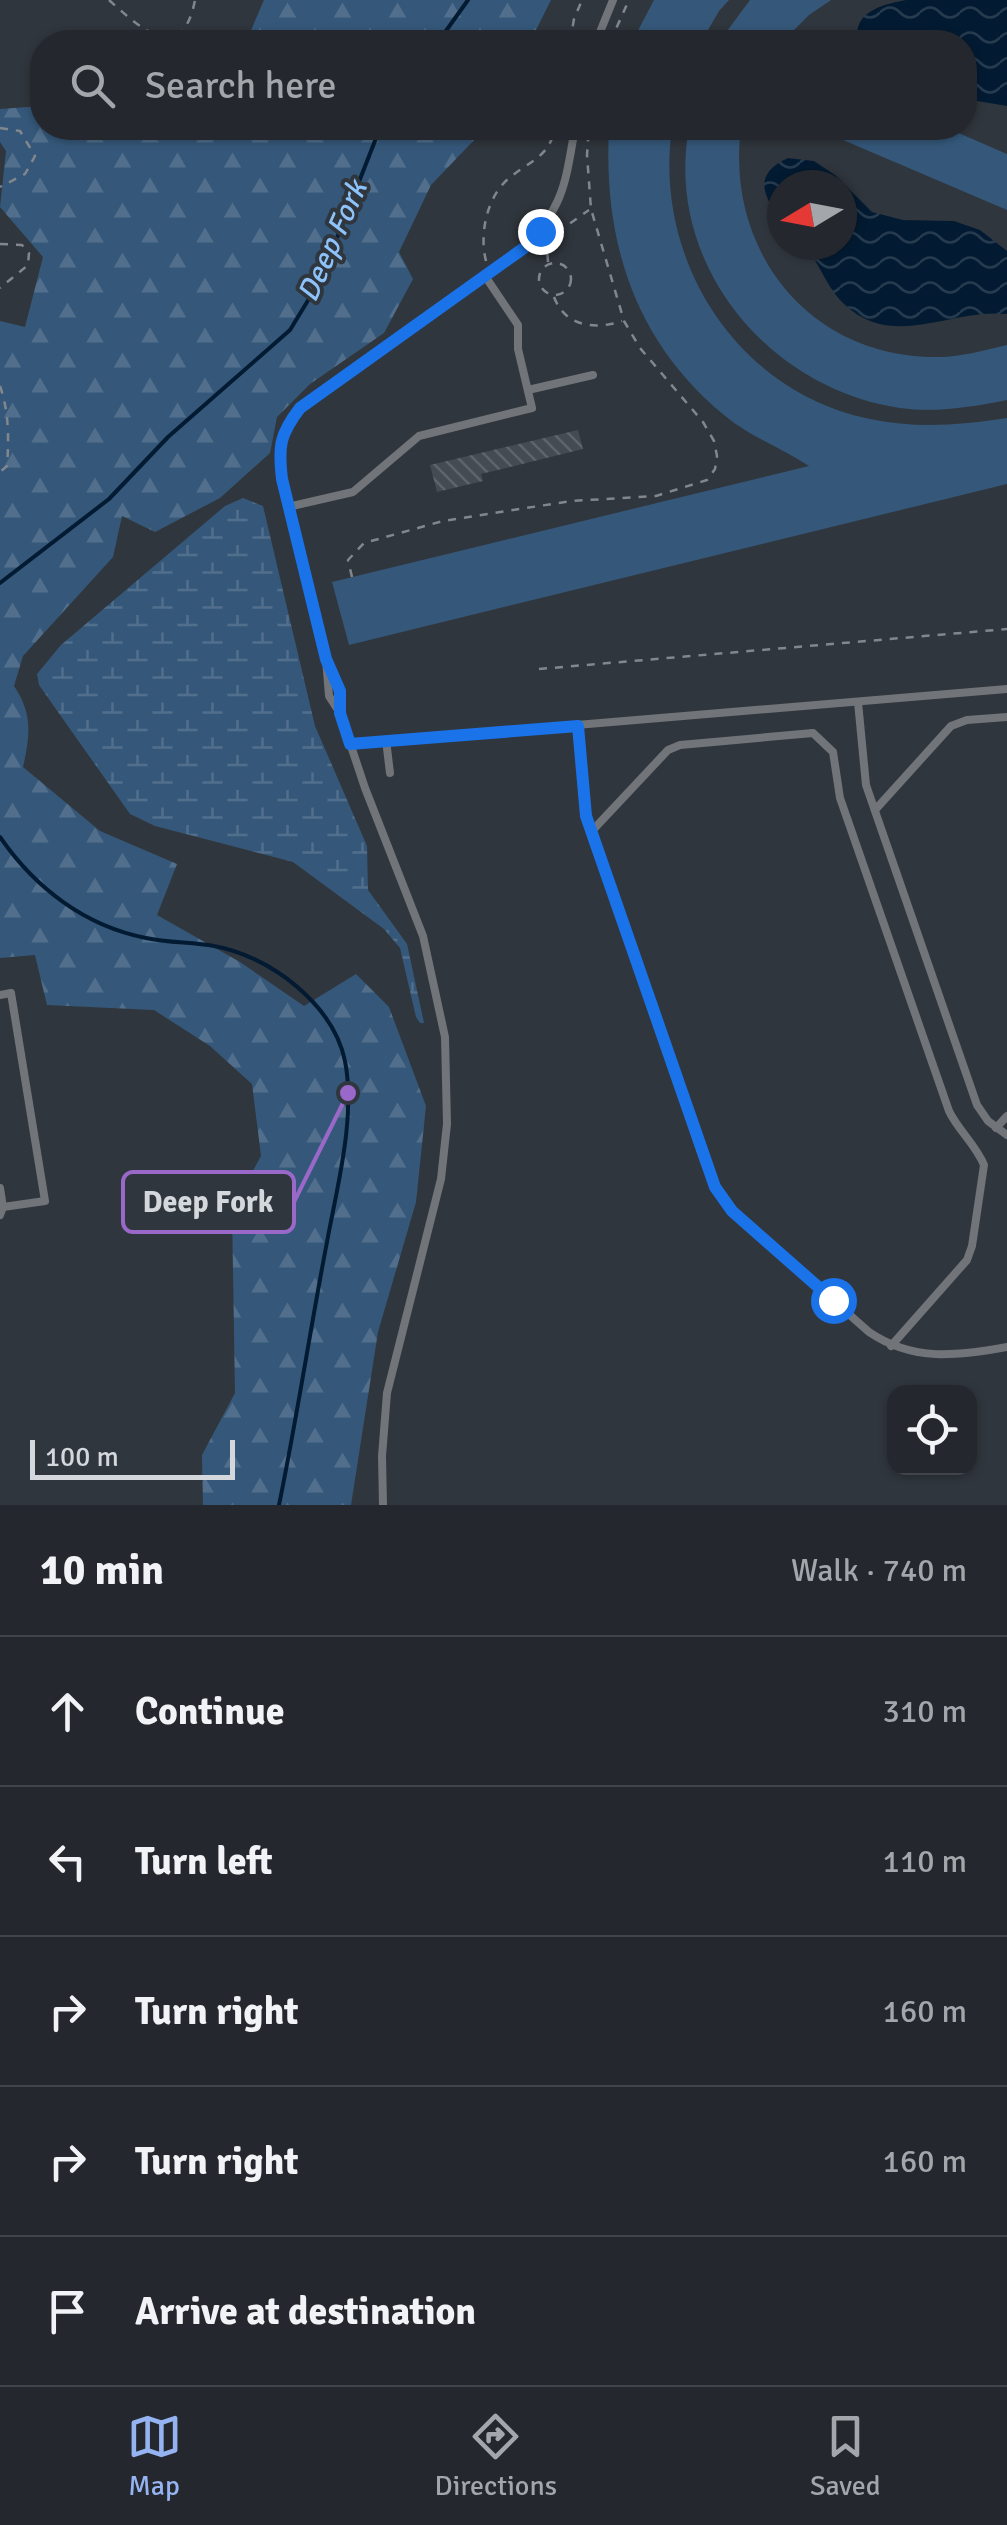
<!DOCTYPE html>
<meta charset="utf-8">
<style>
:root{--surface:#24282e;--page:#30343a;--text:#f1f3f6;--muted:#a3a6aa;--line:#41444a;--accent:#95b2f1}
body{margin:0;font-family:Signika,sans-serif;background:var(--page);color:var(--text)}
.controls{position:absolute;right:30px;bottom:30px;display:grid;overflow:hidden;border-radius:20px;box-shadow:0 2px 8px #0004}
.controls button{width:90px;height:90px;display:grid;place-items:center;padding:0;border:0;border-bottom:2px solid var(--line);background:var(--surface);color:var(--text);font:50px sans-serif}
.compass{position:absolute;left:767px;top:170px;width:90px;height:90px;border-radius:50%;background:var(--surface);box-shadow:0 2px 8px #0004;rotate:260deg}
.scale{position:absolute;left:30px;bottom:25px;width:205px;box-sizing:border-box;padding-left:10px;border:5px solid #d4d8dc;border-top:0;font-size:28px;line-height:35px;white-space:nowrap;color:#d4d8dc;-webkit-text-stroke:8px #30363d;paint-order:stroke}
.stop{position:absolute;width:30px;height:30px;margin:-22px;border:8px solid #1a73e8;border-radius:50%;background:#fff}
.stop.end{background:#1a73e8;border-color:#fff;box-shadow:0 2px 10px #0008}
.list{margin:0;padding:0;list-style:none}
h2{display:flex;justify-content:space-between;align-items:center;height:130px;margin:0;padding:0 40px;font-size:42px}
h2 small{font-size:32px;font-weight:400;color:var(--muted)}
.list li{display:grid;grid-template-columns:65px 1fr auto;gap:30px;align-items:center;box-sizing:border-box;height:150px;padding:0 40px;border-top:2px solid var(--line)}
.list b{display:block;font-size:38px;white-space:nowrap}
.list em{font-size:32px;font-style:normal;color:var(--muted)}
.icon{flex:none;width:55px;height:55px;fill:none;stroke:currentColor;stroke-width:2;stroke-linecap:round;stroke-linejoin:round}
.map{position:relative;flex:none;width:1007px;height:1505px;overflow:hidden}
.search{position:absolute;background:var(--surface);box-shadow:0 2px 8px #0004;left:30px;right:30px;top:30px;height:110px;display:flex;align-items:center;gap:25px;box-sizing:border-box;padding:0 35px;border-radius:40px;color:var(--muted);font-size:38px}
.sheet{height:880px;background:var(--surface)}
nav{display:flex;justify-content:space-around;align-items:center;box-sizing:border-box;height:140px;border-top:2px solid var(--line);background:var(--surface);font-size:28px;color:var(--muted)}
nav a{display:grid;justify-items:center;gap:5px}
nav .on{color:var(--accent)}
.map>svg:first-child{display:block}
.forest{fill:url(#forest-firs)}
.wetland{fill:url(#wetland-marsh)}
.pitch{fill:#35587a}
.water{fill:url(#water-waves)}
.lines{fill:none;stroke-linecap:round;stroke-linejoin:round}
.stream{stroke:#031b32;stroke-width:4}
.building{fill:url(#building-back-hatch)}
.path{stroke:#82878d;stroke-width:2.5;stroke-dasharray:8 8;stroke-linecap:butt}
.lane{stroke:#717478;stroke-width:8}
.route{stroke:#1a73e8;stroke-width:12}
.labels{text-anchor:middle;stroke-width:8;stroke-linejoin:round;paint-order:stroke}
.water-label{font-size:30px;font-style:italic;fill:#8dc3fa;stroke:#30363d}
.leader{fill:none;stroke:#9a68c9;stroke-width:4}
.callout-dot{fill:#9a68c9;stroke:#30363d;stroke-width:4}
.callout{fill:#30363d;stroke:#9a68c9;stroke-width:4}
.callout-label{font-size:30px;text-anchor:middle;font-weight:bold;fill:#d4d8dc}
</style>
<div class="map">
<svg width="1007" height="1505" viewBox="0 0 1007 1505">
<defs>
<pattern id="forest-firs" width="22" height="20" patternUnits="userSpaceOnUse" patternTransform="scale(2.5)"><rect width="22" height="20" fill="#35587a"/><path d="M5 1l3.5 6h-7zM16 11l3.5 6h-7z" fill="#516f8c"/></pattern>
<pattern id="wetland-marsh" width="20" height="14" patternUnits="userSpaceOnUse" patternTransform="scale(2.5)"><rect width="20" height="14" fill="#35587a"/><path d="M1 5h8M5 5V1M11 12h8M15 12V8" fill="none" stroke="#516f8c"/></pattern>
<pattern id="water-waves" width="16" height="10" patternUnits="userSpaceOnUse" patternTransform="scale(2.5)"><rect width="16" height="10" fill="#031b32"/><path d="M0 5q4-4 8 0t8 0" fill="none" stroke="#273b4f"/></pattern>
<pattern id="building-back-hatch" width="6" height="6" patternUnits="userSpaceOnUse" patternTransform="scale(2.5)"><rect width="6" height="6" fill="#444b52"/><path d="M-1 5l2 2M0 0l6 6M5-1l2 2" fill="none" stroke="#5e646a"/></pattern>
</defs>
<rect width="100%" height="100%" fill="#30363d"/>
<!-- forest -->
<g class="forest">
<path d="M264,0H551L530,42H246Z"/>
<path d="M42,106V128H82L91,140L109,133L111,128H479L476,138L431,185L399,252L413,279L384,333L310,384L277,417L270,453L220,498L155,532L122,516L113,557L23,656L14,686C33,714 30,736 23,767L100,831L177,864L157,915L240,962L304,1006L356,974L389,1007L426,1106L416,1202L378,1332L351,1505H203L202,1455L235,1393L232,1209L261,1156L252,1084L210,1046L154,1010L47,1005L35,955L0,958V321L25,327L43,257L0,207L6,151L0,142V109Z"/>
</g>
<!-- wetland -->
<path class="wetland" d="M243,498L263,506L315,726L367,846L368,890L407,944L424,1023H420L416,1017L400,948L384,929L293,862L155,826L130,814L39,685L37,674L61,645L225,506Z"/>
<!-- pitch -->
<g class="pitch">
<path d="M654,0H729L719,11L701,42H632Z"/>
<path d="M750,0H831L809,15L782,42H719Z"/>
<path d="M609,128H672C653,260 737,392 870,419C917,429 961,425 1007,418V484L349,645L332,582L809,466C782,448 750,437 724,415C634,341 603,240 609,128Z"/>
<path d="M689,128H741C725,251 810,359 939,357C961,357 985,350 1007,345V400C972,407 936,413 900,408C768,389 664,263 689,128Z"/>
<path d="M815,128H947L1007,154V210Z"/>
</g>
<!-- water -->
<g class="water">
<path d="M906,0H1007V106L965,99L964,42H866L857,35C857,10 885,4 906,0Z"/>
<path d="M788,158L814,161L835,175L872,212L903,220L954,221L980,230L1007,251V314C950,308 893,351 844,304C827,288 819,263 805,245H842V185H782V222C763,196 752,174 788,158Z"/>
</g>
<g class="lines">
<!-- stream -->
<g class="stream">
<path d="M438,42L468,0"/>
<path d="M0,583L109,499L168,437L290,330L321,279L380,128"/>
<path d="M0,837C35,888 85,926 146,938C169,943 192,942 214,946C270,956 333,1004 345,1061C356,1117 337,1187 327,1242C310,1330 297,1418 279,1505"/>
</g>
</g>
<!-- building -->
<path class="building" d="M578,430L583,449L481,474L483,481L437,492L430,465Z"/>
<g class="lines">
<!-- path -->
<g class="path">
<path d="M109,0C141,29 182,67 195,0"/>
<path d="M570,42L574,19L582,0"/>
<path d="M610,42L629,0"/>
<path d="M0,128L20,131L35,156L25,174L0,187"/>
<path d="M0,244L22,245L29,253L28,265L0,288"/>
<path d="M486,261C479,234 487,197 508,179C529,161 549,158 555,128"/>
<path d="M548,262L547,249L562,229L589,210"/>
<circle cx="555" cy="279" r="16"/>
<path d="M554,297C565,327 596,330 622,321"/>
<path d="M0,386C9,412 9,439 7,466L0,472"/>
<path d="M352,577L348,560L364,543L443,521L571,501L656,496L707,480L715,469L717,456L714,441L703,422L640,348L624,321L591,209L587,155L589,128"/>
<path d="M539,669L1007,629"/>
</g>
<!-- lane -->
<g class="lane">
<path d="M596,42L613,0"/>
<path d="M528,390L593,375"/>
<path d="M288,507L353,492L419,436L532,408L518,349V325L485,276"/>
<path d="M328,663L340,691V711"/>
<path d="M858,702L866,785L977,1105L988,1121L1007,1135"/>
<path d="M578,726L586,816L704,1161L715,1187L732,1211L869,1332C913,1362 958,1356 1007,1347"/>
<path d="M386,740L390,773"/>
<path d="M350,744L1007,689"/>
<path d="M875,810L951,726L967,720L1007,717"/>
<path d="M591,832L668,750L680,745L813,733L833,752L840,798L949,1111C958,1130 976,1145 984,1165L972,1246L967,1260L891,1346"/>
<path d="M0,995L11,993L45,1201L3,1207"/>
<path d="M996,1128L1007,1116"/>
<path d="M0,1188L3,1207L0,1215"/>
<path d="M383,1505L382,1456L387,1393L441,1179L447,1124L445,1037L423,936L365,788L340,713L329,696L326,659L281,479C278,446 280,434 300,408L524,248C565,204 565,184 575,128"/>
</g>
</g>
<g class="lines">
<!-- route -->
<path class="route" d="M540,231L524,248L300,408C280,434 278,446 282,479L326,659L340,691V713L350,744L578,726L586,816L715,1187L732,1211L833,1300"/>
</g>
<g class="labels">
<!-- water labels -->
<g class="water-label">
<text transform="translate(332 241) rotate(-66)" y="10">Deep Fork</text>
</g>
</g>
<!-- callouts -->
<path class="leader" d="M348 1093L294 1202"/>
<circle class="callout-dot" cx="348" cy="1093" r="10"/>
<rect class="callout" x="123" y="1172" width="171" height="60" rx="10"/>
<g class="callout-label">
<text x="208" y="1212">Deep Fork</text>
</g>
</svg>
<div class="controls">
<button><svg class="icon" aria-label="locate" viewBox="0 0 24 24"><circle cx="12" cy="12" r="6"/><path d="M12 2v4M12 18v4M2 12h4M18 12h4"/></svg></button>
</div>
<svg class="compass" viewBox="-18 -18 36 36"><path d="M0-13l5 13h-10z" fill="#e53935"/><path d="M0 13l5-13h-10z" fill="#a3a6aa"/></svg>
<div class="scale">100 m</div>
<div class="stop" style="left:833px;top:1300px"></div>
<div class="stop end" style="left:540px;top:231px"></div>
<div class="search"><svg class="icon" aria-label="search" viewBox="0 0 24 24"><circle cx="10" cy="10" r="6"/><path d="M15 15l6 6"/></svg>Search here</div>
</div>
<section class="sheet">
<h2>10 min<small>Walk · 740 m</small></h2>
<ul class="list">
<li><svg class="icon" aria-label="ahead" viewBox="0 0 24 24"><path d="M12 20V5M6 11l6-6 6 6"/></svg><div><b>Continue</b></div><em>310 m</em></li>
<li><svg class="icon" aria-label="left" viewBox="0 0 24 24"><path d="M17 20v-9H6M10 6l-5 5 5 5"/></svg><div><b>Turn left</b></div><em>110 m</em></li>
<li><svg class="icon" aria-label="right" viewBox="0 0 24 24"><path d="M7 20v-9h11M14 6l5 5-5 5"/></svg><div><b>Turn right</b></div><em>160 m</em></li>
<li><svg class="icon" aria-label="right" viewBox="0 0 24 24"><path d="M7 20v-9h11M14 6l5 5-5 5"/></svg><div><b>Turn right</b></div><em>160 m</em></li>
<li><svg class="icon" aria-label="arrive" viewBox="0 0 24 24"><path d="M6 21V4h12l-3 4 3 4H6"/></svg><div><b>Arrive at destination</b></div></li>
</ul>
</section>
<nav>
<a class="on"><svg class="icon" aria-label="map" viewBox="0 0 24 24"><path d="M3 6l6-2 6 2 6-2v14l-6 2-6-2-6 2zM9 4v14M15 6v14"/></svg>Map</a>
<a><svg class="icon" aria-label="directions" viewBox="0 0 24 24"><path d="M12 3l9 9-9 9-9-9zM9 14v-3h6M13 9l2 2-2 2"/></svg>Directions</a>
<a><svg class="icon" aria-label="saved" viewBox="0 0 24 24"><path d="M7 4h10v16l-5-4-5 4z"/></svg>Saved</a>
</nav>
